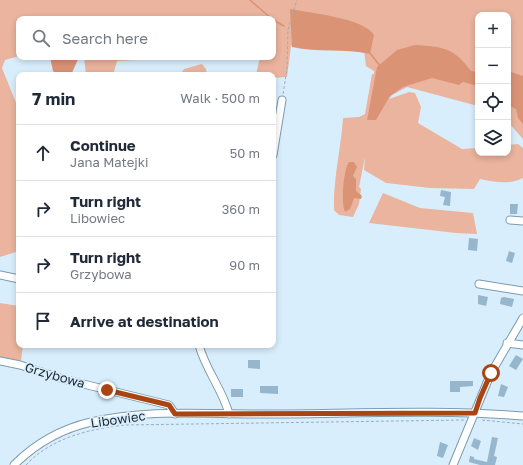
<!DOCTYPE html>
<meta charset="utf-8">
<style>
:root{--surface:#fff;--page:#f2f2f3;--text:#1f2937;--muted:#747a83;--line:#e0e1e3}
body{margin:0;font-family:"Golos Text",sans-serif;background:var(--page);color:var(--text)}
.controls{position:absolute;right:12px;top:12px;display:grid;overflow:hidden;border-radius:8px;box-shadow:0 2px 6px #0003}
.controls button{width:36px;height:36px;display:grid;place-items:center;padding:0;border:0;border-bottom:1px solid var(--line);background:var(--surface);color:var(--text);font:20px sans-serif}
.stop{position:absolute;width:12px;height:12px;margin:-9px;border:3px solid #a94512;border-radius:50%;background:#fff}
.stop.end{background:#a94512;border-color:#fff;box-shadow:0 1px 4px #0008}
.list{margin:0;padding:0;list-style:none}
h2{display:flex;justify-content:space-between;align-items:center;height:52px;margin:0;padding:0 16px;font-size:17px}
h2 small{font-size:13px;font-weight:400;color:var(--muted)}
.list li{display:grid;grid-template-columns:26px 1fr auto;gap:12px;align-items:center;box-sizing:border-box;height:56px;padding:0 16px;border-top:1px solid var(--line)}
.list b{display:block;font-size:15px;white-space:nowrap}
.list p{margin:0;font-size:13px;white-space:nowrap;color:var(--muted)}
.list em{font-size:13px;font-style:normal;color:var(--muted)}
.icon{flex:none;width:22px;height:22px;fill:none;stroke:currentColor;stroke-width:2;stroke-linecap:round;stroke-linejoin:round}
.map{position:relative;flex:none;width:523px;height:465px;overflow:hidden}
.search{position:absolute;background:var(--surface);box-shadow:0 2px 6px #0003;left:16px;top:16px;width:260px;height:44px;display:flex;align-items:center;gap:10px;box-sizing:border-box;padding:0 14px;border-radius:8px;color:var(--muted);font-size:15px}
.panel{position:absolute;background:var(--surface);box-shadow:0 2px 6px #0003;left:16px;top:72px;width:260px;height:276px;border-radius:8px}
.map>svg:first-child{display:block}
.green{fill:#eab49e}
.water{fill:#db9375}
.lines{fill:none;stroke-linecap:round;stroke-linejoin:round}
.stream{stroke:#db9375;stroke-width:1.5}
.building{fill:#95b6cd}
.minor-casing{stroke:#7b9bb1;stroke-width:9}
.path{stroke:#9aadb9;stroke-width:1;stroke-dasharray:3 2;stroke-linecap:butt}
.minor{stroke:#fff;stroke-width:7}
.route{stroke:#a94512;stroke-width:5}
.labels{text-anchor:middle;stroke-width:3.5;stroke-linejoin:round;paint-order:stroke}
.street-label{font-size:13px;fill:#1d2a33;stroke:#d9eefc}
</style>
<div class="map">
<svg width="523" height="465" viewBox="0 0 523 465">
<rect width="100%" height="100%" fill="#d9eefc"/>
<!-- green -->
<g class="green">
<path d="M0,0H523V139L508,122V15H478V106L407,87L392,95L389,99L409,92L415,93L421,107L418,123L462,149L478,148V153H508V145L518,144L523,148V178C509,185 495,182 480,179L474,189L430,188L386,183L364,170L365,157L359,187L361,189L359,204L353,217L339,215L334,210C333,179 341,149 343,118L359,117L365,114L372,74H374V71L366,66L364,51L297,44L291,46L287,77L273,78V75H256L260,57H273V19H19V56L5,60L2,68L19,110V251L0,257Z"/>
<path d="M84,57H197L117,61L113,75H86Z"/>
<path d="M202,64L206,69L207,75H180L184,69Z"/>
<path d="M383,193L420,208L473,213L477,234L456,233L369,223Z"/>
<path d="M0,303L19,306V345H23L21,361L0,357Z"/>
</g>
<!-- water -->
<g class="water">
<path d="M290,9C310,13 364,18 374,35L370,54C344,48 318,53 292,47Z"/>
<path d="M415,45C443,47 453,47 471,71L478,72V86L463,82L459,85L432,78L403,87L390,96L376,120H367L377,67L397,50Z"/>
<path d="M50,57H79L71,75H57L53,71Z"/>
<path d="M508,71L523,76V124L518,118L516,109L512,107L508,108Z"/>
<path d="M349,162H354L357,167L353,176L356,179V191L362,196L361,199L354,198L350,209L345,212C341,202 343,171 349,162Z"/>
</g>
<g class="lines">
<!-- stream -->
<g class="stream">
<path d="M250,0L272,19"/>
<path d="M273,20L284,26"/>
<path d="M370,53L380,66"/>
</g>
</g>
<!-- building -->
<g class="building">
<path d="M441,190L451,192L450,206L443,205L445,197L440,196Z"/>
<path d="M510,204H518L517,214H510Z"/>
<path d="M469,238L478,239L477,251L468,250Z"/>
<path d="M509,251L515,253L512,263L506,261Z"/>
<path d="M478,295L488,297L486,306L478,304Z"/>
<path d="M504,297L514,299L512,307L500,304L501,298Z"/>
<path d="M516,355L523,359L516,370L509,366Z"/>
<path d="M248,360H260V369L248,368Z"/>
<path d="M450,381H473V386L460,387V392H450Z"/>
<path d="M501,384L508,387L504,397L498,396Z"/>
<path d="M260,386H278V394L260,393Z"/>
<rect x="231" y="389" width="12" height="8"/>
<path d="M492,437L498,438L494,456L497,457L495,465H480L469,462L470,456L474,457V459L487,462Z"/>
<path d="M474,438L481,441L478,450L471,446Z"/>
<path d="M440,442L448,445L443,458L437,456Z"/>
</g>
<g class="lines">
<!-- minor casing -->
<g class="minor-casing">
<g id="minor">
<path d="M273,155L282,100"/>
<path d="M510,220L523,221"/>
<path d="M0,275L19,279"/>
<path d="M479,284L523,291"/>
<path d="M507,343L523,345"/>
<path d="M199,345C205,369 223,390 229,414"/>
<path d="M0,361L20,365L63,379L169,405L175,414"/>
<path d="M14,465C36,443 61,429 91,422C145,409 203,414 257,414C346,414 435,409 523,416"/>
<path d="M453,465L491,373L523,318"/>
</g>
</g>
<!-- path -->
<g class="path">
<path d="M283,94L287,69L288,29L297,0"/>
<path d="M482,420L523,424"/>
<path d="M26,465C51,438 89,429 125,425L465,420"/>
</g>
<!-- minor -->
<use href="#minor" class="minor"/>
</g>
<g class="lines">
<!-- route -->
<path class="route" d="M107,390L169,405L175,414L475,413L480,398L491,373"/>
</g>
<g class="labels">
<!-- street labels -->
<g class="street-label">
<text transform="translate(55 375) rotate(16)" y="5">Grzybowa</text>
<text transform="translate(118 419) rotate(-8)" y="5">Libowiec</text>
</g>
</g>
</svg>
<div class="controls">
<button>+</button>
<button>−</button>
<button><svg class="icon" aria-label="locate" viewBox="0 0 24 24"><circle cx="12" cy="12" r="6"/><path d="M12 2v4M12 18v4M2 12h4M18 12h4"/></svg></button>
<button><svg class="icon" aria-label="layers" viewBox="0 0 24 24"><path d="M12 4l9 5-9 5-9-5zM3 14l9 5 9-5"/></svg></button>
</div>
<div class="stop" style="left:491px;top:373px"></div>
<div class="stop end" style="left:107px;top:390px"></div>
<div class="search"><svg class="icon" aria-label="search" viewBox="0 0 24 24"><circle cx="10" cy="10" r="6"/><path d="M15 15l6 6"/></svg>Search here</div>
<section class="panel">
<h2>7 min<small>Walk · 500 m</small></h2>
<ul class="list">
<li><svg class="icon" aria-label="ahead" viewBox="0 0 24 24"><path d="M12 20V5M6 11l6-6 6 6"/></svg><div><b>Continue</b><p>Jana Matejki</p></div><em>50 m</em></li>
<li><svg class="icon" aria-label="right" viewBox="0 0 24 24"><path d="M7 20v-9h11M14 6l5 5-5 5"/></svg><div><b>Turn right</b><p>Libowiec</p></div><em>360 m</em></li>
<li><svg class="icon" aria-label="right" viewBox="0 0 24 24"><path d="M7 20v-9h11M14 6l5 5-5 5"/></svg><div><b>Turn right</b><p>Grzybowa</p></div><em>90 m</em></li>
<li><svg class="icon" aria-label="arrive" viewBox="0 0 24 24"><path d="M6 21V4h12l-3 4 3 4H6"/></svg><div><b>Arrive at destination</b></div></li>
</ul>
</section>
</div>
